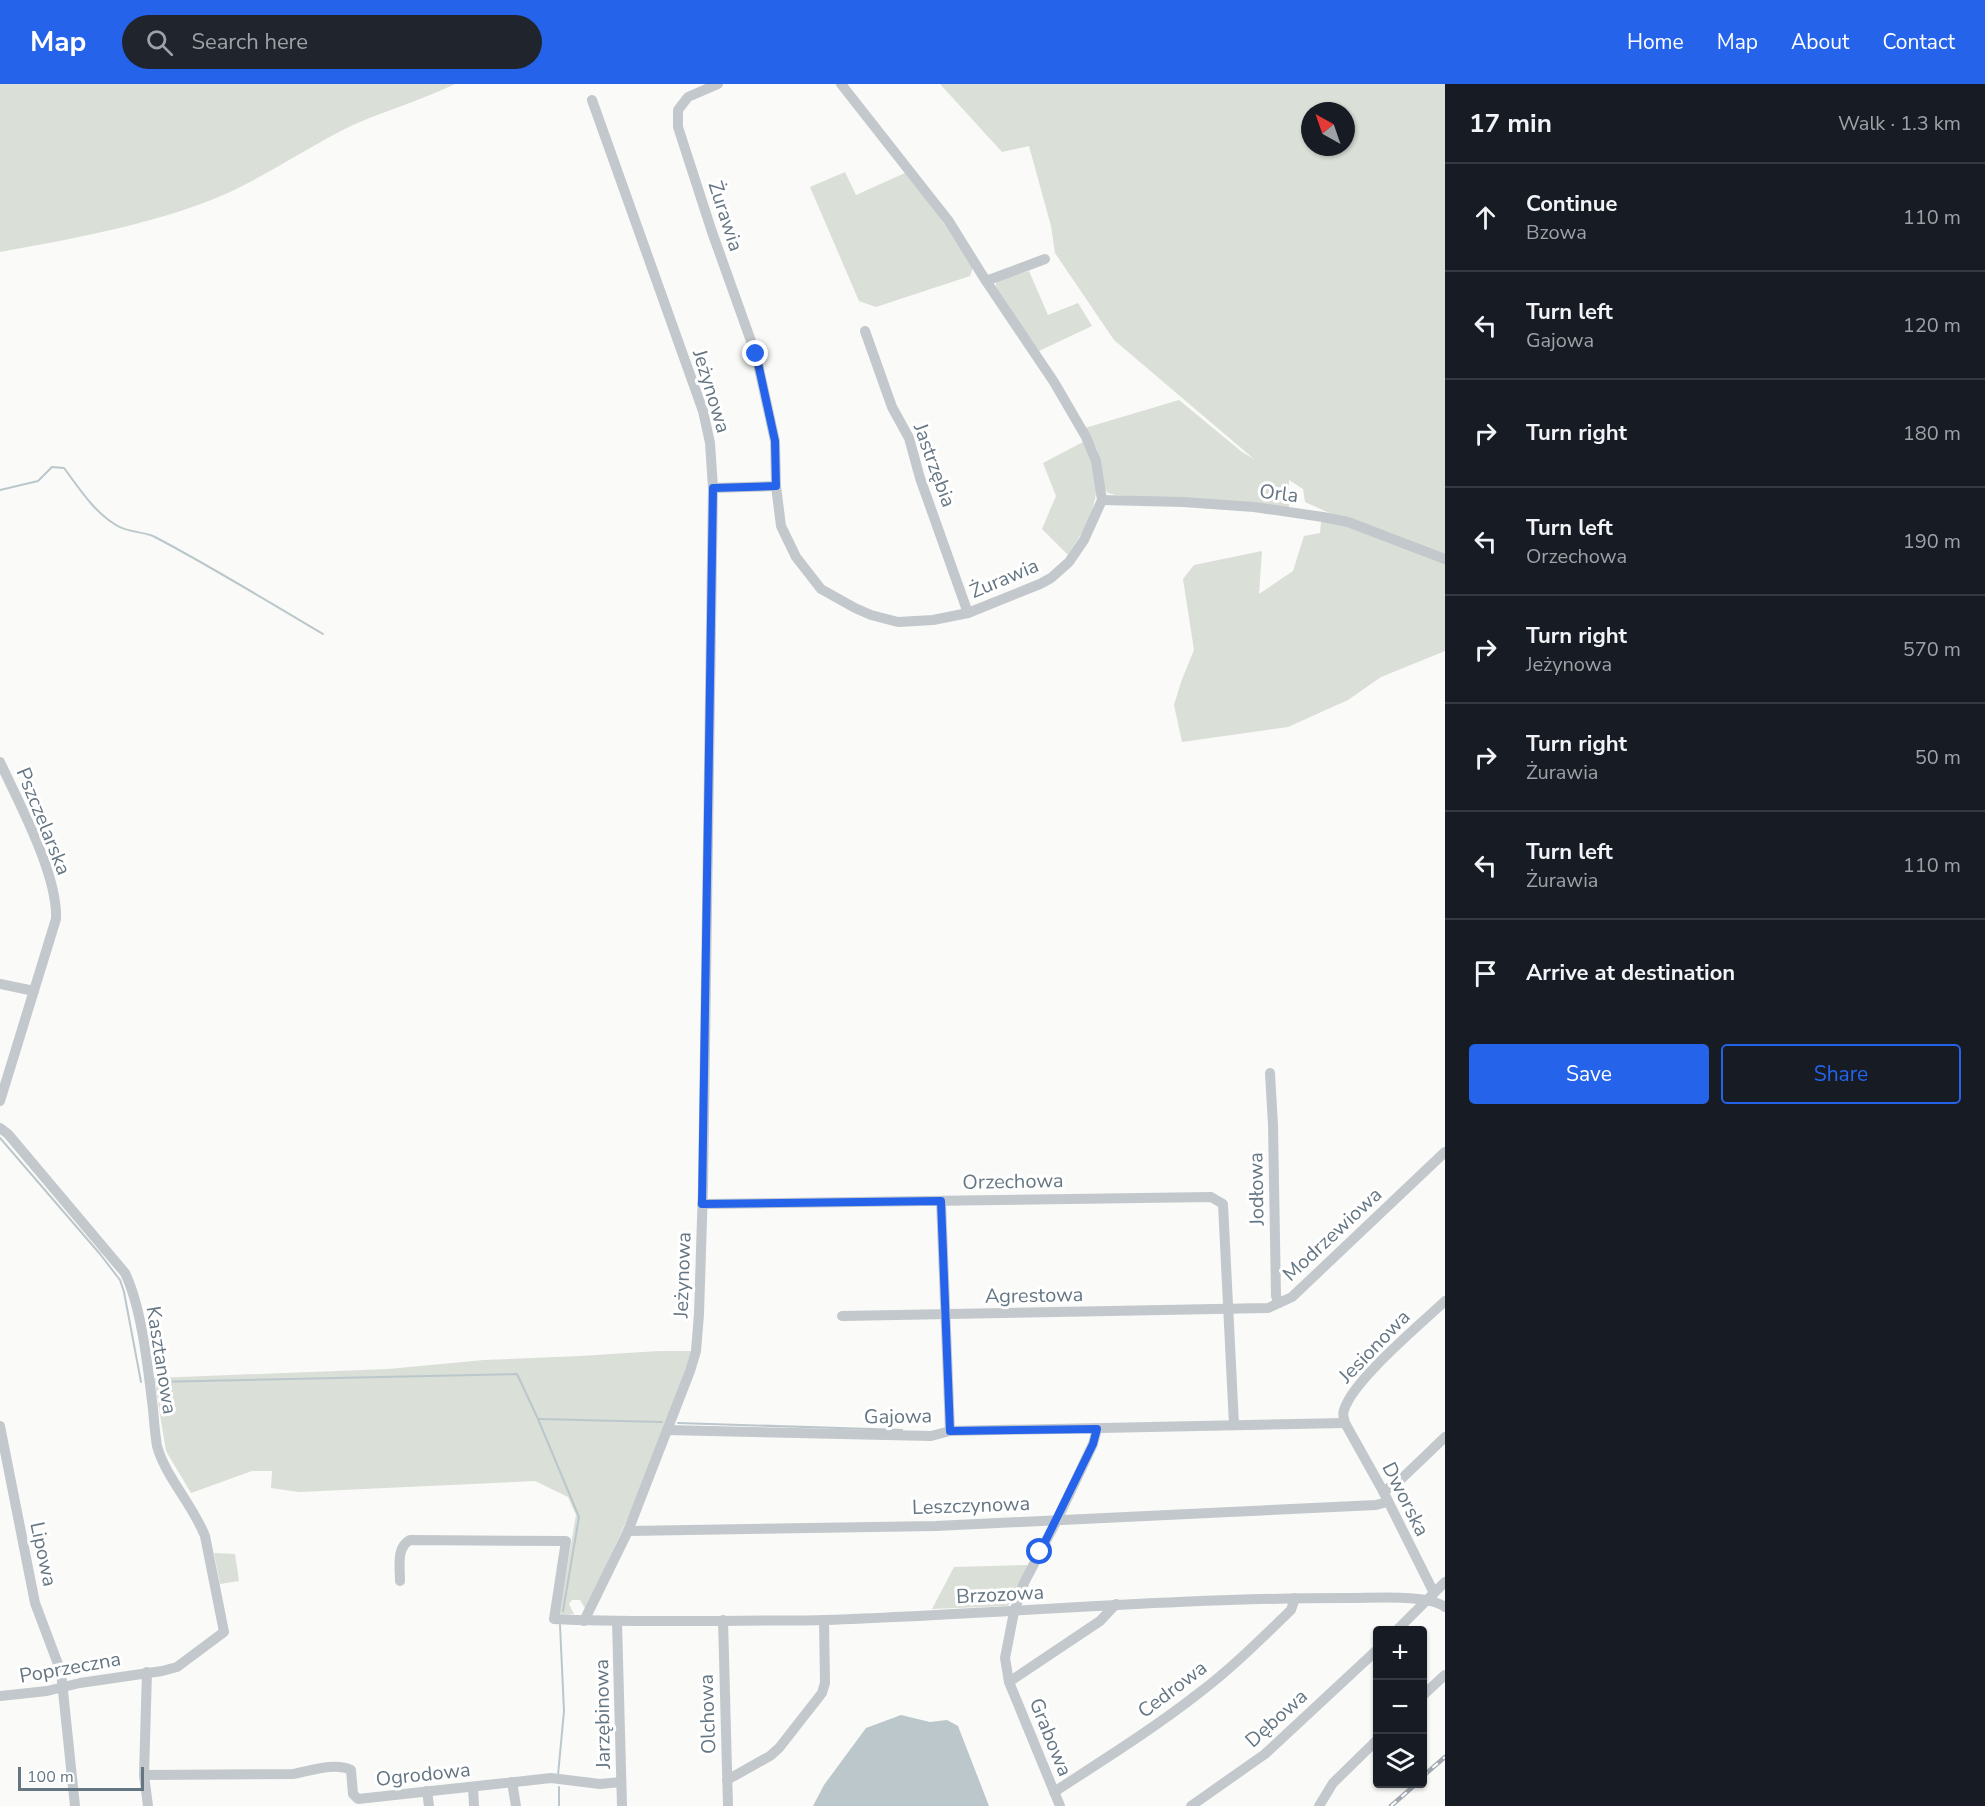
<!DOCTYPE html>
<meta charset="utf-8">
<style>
:root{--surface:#171b24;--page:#20242c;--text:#f1f3f6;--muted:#9ea1a6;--line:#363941;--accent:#2563eb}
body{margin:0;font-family:"Nunito Sans",sans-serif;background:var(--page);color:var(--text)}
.controls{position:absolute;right:18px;bottom:18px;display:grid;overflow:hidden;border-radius:6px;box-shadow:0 2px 4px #0004}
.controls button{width:54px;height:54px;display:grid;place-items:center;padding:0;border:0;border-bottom:2px solid var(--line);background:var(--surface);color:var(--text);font:30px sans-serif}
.compass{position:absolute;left:1301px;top:18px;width:54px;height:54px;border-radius:50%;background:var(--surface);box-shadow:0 2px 4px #0004;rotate:320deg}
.scale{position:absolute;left:18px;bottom:15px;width:126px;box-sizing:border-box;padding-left:6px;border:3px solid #657683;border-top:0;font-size:16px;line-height:21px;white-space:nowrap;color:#657683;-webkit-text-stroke:4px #fff;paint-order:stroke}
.stop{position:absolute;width:18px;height:18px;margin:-14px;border:4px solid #2563eb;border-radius:50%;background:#fff}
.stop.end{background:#2563eb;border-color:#fff;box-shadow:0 2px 6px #0008}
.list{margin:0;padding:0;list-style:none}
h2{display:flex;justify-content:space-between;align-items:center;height:78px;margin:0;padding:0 24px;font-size:26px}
h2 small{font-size:20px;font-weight:400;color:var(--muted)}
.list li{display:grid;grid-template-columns:39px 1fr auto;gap:18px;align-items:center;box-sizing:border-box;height:108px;padding:0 24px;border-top:2px solid var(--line)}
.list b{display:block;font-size:22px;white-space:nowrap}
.list p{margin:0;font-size:20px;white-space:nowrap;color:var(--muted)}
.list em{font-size:20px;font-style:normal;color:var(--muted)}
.actions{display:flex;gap:12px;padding:18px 24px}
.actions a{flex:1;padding:14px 0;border:2px solid var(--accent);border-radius:6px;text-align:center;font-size:21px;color:var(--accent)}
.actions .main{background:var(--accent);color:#fff}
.icon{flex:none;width:33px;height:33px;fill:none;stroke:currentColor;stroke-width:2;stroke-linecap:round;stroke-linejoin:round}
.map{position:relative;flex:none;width:1445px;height:1722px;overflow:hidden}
header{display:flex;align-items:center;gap:36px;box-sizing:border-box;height:84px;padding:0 30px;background:var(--accent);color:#fff}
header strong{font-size:28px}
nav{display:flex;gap:33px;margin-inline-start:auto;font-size:21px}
.search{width:420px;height:54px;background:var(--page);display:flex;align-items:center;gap:15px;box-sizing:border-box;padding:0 21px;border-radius:33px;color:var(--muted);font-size:22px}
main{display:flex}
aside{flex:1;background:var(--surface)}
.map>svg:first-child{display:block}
.green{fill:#dadfd7;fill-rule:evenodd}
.water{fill:#bbc7cb}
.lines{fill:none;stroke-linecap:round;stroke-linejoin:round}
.stream{stroke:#bbc7cb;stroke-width:2}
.minor{stroke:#c3c8cc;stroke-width:10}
.rail-casing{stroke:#a2aab0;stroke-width:4.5}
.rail{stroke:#fff;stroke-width:2;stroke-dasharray:7;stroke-linecap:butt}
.route{stroke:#2563eb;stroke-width:8}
.labels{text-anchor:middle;stroke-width:6;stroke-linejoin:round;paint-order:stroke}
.street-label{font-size:20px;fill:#657683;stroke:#fff}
</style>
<header>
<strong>Map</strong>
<div class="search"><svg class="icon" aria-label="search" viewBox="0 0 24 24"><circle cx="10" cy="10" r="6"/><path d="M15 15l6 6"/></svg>Search here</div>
<nav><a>Home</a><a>Map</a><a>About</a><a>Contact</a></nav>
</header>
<main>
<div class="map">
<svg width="1445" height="1722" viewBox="0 0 1445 1722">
<rect width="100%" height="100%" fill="#fafaf8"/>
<!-- green -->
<g class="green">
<path d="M0,0H455C422,16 387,26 353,41C307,63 264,94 216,114C150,141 71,155 0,168Z"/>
<path d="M940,0H1445V567L1381,593L1348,616L1288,643L1182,658L1174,621L1181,598L1194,566L1183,495L1194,481L1262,467L1259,510L1293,487L1304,452L1320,449L1321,438L1336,432L1305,418L1303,405L1289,396V424L1116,411L1108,409L1105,405L1097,365L1085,344L1179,316L1242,368L1254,375L1114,256L1055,169L1051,142L1029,62L1002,68ZM1310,27H1346V63H1310Z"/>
<path d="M845,88L856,111L905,89L930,118L973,184L970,192L876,223L859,217L810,103Z"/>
<path d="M1029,187L1048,231L1078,219L1092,242L1039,267L995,203L997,197Z"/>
<path d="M1083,358C1086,365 1092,372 1094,379C1103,416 1087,442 1068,471L1042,445L1056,412L1043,379Z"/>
<path d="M659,1267H691C665,1355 626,1441 585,1524L580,1516H572L569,1520L574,1530L559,1531L576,1431L568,1413L535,1397L299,1408L271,1404L272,1387H252L191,1409L166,1367L154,1294L388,1285L484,1276L580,1272Z"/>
<path d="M214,1469L235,1470L239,1497L220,1500Z"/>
<path d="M1029,1481L1008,1522L932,1525L954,1483Z"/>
</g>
<!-- water -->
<path class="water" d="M901,1631L930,1638L947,1636L958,1642L989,1722H813L824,1701L866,1644Z"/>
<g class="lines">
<!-- stream -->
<g class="stream">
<path d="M0,406L38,397L52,383L64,384C79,404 94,428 116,441C128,449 143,447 155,453C212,483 267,517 323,550"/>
<path d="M0,1054L100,1170L120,1196L124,1208L141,1298"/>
<path d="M154,1298L517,1290L538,1335L579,1433L563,1527"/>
<path d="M539,1335L662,1338"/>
<path d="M678,1339L902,1346"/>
<path d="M558,1691L564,1627L560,1541"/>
<path d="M559,1703V1722"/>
</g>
<!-- minor -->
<g class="minor">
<path d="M718,0L688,13L678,26V43L712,148L756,271L775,357L776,402L781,442L796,473L821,505L855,524L871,531L898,538L933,536L968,529L1040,500L1051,494L1069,478L1084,456L1102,416L1096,377L1086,353L1054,298L986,197L948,136L841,0"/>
<path d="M986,197L1045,175"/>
<path d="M865,247L892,323L909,354L920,394L968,529"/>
<path d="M713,404L776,402"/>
<path d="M1102,416L1183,418L1254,423L1323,433L1348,438L1445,475"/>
<path d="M0,678C19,719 58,791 56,835L0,1017"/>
<path d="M0,900L34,907"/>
<path d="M1270,989L1273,1041L1276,1212L1279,1219"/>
<path d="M0,1044L8,1050L125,1189C142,1224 148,1285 153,1325C154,1337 155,1350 157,1362C165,1392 193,1421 205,1452L224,1548L177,1583L162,1587L80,1599L47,1607L0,1612"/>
<path d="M941,1117L950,1347"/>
<path d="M702,1120L1211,1113L1223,1120L1234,1341"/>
<path d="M842,1232L1268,1224L1292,1213L1445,1068"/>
<path d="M0,1342L35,1519L61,1588L75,1722"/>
<path d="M667,1346L931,1352L950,1347L1345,1339"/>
<path d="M1383,1407L1396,1400L1445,1353"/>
<path d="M628,1447L936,1442L1376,1421L1387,1418"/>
<path d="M400,1497C400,1483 396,1463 410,1456L566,1457L554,1535C610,1538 666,1537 722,1537C757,1536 791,1537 826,1536C998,1530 1170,1514 1342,1514C1367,1515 1426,1509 1445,1523"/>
<path d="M1434,1509L1383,1407L1345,1339C1344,1334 1342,1330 1344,1326C1353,1296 1420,1241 1445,1217"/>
<path d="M723,1536L728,1722"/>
<path d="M584,1537L628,1447L690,1287L696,1267L699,1230L703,1103L713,404L710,359L703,327L592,16"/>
<path d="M617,1538L622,1722"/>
<path d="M1397,1546L1445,1498"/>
<path d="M147,1588L144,1691L148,1722"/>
<path d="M1009,1598L1100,1537L1116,1520"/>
<path d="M1422,1612L1445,1591"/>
<path d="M144,1691L293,1690C310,1687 335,1678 351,1686L353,1710L358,1715L551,1694L600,1700L621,1698"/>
<path d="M727,1696L770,1672L779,1664L822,1609L825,1599L824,1536"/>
<path d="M512,1698L516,1722"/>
<path d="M473,1703L474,1722"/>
<path d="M427,1707L429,1722"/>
<path d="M1054,1708C1103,1676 1153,1645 1199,1609C1232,1584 1261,1555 1291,1526L1295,1514"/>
<path d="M1060,1722L1009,1598L1005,1574L1014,1528L1024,1499L1057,1436L1093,1360L1097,1345"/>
<path d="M1191,1722L1265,1670L1378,1565"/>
<path d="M1319,1722L1333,1699L1378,1655"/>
</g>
<!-- rail casing -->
<g class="rail-casing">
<g id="rail">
<path d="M1422,1693L1445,1673"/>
<path d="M1391,1722L1416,1700"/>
</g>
</g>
<!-- rail -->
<use href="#rail" class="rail"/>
</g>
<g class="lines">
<!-- route -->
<path class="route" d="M756,270L775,357L776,402L713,404L702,1120L941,1117L950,1347L1097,1345L1093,1360L1040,1468"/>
</g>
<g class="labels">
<!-- street labels -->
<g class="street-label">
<text transform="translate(726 132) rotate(72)" y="7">Żurawia</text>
<text transform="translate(712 307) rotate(73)" y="7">Jeżynowa</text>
<text transform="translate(935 381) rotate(70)" y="7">Jastrzębia</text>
<text transform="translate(1279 409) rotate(7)" y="7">Orla</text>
<text transform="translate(1004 494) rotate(-23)" y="7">Żurawia</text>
<text transform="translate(44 737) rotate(68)" y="7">Pszczelarska</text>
<text transform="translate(1013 1097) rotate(-1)" y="7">Orzechowa</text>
<text transform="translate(1256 1105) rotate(-91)" y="7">Jodłowa</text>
<text transform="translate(1332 1150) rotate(-43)" y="7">Modrzewiowa</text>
<text transform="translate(682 1191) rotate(-88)" y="7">Jeżynowa</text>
<text transform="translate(1034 1211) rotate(-1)" y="7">Agrestowa</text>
<text transform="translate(1374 1262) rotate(-46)" y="7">Jesionowa</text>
<text transform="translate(162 1276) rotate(81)" y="7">Kasztanowa</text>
<text transform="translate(898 1332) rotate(-1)" y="7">Gajowa</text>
<text transform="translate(1406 1415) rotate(63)" y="7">Dworska</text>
<text transform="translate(971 1421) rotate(-2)" y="7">Leszczynowa</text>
<text transform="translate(44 1470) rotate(78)" y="7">Lipowa</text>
<text transform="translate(1000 1510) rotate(-3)" y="7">Brzozowa</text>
<text transform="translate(70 1583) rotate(-10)" y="7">Poprzeczna</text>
<text transform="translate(1172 1605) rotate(-37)" y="7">Cedrowa</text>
<text transform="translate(602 1630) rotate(-91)" y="7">Jarzębinowa</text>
<text transform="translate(707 1630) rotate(-92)" y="7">Olchowa</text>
<text transform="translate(1276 1634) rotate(-42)" y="7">Dębowa</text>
<text transform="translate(1051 1653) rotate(68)" y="7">Grabowa</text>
<text transform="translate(423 1690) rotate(-6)" y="7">Ogrodowa</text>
</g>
</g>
</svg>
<div class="controls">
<button>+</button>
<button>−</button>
<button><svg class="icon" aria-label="layers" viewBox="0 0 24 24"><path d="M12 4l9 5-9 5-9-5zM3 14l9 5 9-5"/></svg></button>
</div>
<svg class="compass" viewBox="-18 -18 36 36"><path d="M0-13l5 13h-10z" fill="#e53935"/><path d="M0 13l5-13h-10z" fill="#9ea1a6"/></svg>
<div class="scale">100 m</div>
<div class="stop" style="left:1040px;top:1468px"></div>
<div class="stop end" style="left:756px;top:270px"></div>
</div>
<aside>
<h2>17 min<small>Walk · 1.3 km</small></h2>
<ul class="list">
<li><svg class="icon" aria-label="ahead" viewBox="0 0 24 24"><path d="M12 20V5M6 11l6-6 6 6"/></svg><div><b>Continue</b><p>Bzowa</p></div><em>110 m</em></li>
<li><svg class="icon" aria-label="left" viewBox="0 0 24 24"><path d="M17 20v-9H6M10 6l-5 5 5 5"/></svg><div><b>Turn left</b><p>Gajowa</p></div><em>120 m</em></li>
<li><svg class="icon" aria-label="right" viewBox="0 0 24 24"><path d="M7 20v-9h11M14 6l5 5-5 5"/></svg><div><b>Turn right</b></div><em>180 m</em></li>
<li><svg class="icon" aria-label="left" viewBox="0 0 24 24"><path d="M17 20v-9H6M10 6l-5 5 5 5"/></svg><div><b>Turn left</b><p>Orzechowa</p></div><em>190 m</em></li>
<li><svg class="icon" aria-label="right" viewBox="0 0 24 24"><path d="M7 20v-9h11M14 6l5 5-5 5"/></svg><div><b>Turn right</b><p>Jeżynowa</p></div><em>570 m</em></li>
<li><svg class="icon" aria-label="right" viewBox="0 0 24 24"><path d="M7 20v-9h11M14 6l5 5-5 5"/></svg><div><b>Turn right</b><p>Żurawia</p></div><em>50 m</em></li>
<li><svg class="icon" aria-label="left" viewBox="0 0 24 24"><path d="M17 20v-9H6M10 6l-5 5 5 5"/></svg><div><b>Turn left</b><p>Żurawia</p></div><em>110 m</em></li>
<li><svg class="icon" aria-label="arrive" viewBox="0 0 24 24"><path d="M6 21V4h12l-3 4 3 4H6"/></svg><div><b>Arrive at destination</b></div></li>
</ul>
<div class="actions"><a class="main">Save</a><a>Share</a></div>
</aside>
</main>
